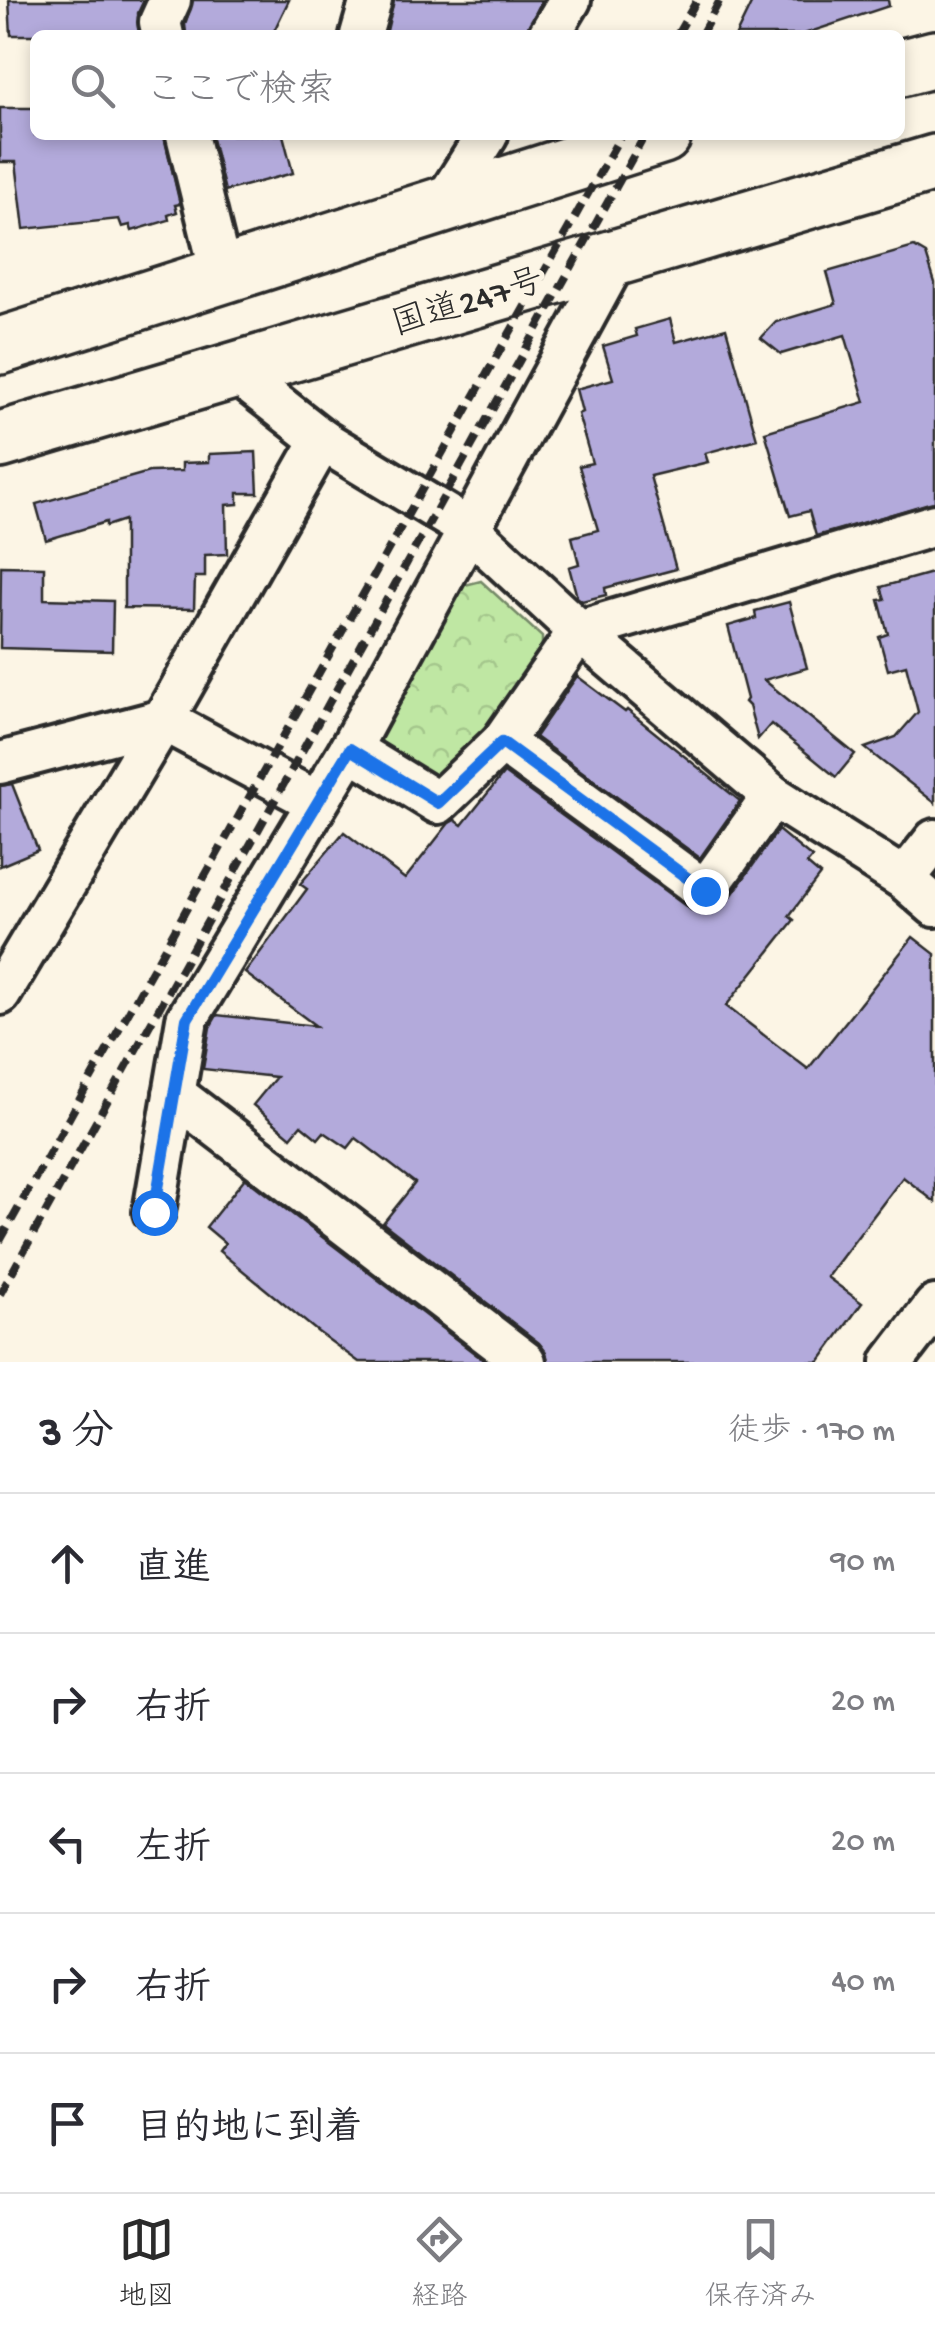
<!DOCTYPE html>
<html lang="ja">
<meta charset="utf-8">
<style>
:root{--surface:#fff;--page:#f7f7f7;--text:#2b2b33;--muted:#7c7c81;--line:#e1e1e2;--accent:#2b2b2b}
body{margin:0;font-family:"Gochi Hand","Klee One",sans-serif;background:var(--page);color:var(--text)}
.stop{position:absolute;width:30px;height:30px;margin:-22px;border:8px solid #1a73e8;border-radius:50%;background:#fff}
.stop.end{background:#1a73e8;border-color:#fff;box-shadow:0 2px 10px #0008}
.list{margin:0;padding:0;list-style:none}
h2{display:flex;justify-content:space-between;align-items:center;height:130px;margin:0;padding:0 40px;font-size:42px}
h2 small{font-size:32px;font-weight:400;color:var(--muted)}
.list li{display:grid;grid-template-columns:65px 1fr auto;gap:30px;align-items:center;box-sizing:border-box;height:140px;padding:0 40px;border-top:2px solid var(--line)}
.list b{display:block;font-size:38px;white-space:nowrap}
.list em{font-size:32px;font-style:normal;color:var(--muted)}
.icon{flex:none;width:55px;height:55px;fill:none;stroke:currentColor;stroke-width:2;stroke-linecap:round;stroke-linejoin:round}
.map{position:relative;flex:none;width:935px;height:1362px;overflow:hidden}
.search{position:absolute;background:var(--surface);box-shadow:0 5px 15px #0003;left:30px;right:30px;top:30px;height:110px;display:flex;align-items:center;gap:25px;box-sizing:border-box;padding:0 35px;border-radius:15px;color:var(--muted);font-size:38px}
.sheet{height:830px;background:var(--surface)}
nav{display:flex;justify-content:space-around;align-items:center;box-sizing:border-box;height:140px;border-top:2px solid var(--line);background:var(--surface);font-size:28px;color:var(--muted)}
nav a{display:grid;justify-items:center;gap:5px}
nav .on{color:var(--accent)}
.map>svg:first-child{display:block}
.park{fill:url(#park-crowns);stroke:#758967;stroke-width:2.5}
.building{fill:#b3aadb;stroke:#2b2b2b;stroke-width:2.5}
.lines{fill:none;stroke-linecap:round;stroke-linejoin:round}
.street-casing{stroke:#2b2b2b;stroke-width:48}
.highway-casing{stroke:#2b2b2b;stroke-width:62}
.street{stroke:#fcf5e5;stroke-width:40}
.highway{stroke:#fcf5e5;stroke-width:55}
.rail{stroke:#2b2b2b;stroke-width:8;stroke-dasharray:15 8;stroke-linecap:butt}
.route{stroke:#1a73e8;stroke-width:12}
.labels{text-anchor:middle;stroke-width:10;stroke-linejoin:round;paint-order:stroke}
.street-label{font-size:35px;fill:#2b2b2b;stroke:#fcf5e5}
</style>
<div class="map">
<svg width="935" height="1362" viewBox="0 0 935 1362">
<defs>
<pattern id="park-crowns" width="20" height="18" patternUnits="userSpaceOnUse" patternTransform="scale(2.5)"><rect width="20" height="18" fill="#bfe7a3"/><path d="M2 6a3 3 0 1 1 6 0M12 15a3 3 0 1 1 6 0" fill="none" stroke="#a4c68c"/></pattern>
</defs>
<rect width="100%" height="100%" fill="#fcf5e5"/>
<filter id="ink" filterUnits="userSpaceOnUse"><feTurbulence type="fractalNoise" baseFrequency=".01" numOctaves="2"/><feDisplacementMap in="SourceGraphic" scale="20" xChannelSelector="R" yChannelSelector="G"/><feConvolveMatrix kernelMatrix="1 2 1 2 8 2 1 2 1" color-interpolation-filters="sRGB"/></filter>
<g filter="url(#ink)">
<!-- park -->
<path class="park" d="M481,581L542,637V657L445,781L431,782L385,751L379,734L465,585Z"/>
<!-- building -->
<g class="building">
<path d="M9,0H144L138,13L139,35H11Z"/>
<path d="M193,0H289L272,35H186L185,24Z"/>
<path d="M394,0H542L525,35H386Z"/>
<path d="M753,0H888L889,6L801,35H736Z"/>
<path d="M0,108H35V135H164L180,204L175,205L177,212L168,215L169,220L132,231L130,225L122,227L119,219L24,229L16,162H0Z"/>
<path d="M211,135H283L293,173L225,191Z"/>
<path d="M914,247L926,254L935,283V502L816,536L809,511L790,516L765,432L865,402L845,335L781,354L761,338L776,322L836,304L827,272Z"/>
<path d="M670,319L676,342L726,328L757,439L705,453L708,462L650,476L676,569L605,588L606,595L582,601L577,597L569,567L579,564L572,537L598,530L579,466L592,463L578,414L582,412L576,389L613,379L603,346L637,336L635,329Z"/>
<path d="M256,452L258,493H238V504L226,505L227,554L205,555V577H195L194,609L124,608V520L106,526V522L46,540L36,504L149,472L182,471V463L209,462V454Z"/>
<path d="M1,566L44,567V599L113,601L112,651L0,648Z"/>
<path d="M935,572V803L865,748L896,737L918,712L906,665L888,670L879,637L888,634L879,600L885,599L881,587Z"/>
<path d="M789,602L807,668L764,680L855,754L836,777L771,724L758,739L749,706L745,702L747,699L728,626L756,618L755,611Z"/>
<path d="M577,676L625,712L627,710L740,801L700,858L535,737Z"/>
<path d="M504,773L691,910L702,914L714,913L724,906L778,830L812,858L807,864L820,875L789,916L794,920L726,1006L808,1069L913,937L935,954V1202L903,1177L827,1277L862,1303L819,1362H548L546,1352L539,1343L383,1223L415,1183L356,1138L348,1148L324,1132L318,1139L301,1125L291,1137L253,1105L276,1077L203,1069L210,1027L217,1015L316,1026L245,973L307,889L300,884L344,832L405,879L449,823L455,820L462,825Z"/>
<path d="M12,784L38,850L0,866V786Z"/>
<path d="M245,1178L486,1362H359L318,1332L219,1251L225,1243L206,1227Z"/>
</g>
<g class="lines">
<!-- street casing -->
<g class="street-casing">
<g id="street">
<path d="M163,35L160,22L170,0"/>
<path d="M361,35L371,0"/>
<path d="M549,35L570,0"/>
<path d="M187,135L222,277"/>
<path d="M444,203L487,135"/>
<path d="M234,371L322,440L469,529L579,631L773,796L904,879L935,906"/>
<path d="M502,742L705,891L773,796"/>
<path d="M350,749L438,803L502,742L579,631L935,525"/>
<path d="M0,763L163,720L317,802"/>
<path d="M904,879L935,840"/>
<path d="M0,994L163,720L322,440"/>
<path d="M174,1094L525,1362"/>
<path d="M154,1212L187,1019L350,749L618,255"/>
<path d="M892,1362L935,1306"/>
</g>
</g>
<!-- highway casing -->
<g class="highway-casing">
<g id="highway">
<path d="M900,68L935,59"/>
<path d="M0,346L663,135"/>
<path d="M0,440L935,163"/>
</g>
</g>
<!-- street -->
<use href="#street" class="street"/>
<!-- highway -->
<use href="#highway" class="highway"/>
<!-- rail -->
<g class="rail">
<path d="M677,35L697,0"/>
<path d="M701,35L720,0"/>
<path d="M0,1241L621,135"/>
<path d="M0,1294L645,135"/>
</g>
</g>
</g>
<g class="lines" filter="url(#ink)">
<!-- route -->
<path class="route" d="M154,1212L187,1019L350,749L438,803L502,742L705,891"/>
</g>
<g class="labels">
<!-- street labels -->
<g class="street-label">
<text transform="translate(467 300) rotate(-17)" y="12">国道247号</text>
</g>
</g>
</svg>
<div class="stop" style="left:154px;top:1212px"></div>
<div class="stop end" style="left:705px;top:891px"></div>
<div class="search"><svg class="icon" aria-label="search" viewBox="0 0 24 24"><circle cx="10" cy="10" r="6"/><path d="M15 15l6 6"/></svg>ここで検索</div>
</div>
<section class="sheet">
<h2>3 分<small>徒歩 · 170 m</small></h2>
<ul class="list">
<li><svg class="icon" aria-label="ahead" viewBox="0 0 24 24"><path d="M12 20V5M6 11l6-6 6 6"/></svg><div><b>直進</b></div><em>90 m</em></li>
<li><svg class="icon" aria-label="right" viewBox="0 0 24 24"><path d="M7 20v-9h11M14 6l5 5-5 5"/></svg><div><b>右折</b></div><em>20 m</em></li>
<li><svg class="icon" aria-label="left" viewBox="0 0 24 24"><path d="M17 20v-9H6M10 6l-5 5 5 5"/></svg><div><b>左折</b></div><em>20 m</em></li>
<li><svg class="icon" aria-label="right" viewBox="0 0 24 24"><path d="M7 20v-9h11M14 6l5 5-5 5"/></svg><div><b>右折</b></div><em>40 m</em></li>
<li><svg class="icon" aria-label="arrive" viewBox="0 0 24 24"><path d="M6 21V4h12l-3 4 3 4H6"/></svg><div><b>目的地に到着</b></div></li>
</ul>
</section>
<nav>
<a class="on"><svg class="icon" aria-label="map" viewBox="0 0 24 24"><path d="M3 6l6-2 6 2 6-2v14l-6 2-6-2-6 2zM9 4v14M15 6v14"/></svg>地図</a>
<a><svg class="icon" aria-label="directions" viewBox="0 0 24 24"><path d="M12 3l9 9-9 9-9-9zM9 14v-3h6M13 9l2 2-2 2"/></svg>経路</a>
<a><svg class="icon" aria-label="saved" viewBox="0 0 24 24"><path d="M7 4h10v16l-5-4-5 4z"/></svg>保存済み</a>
</nav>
